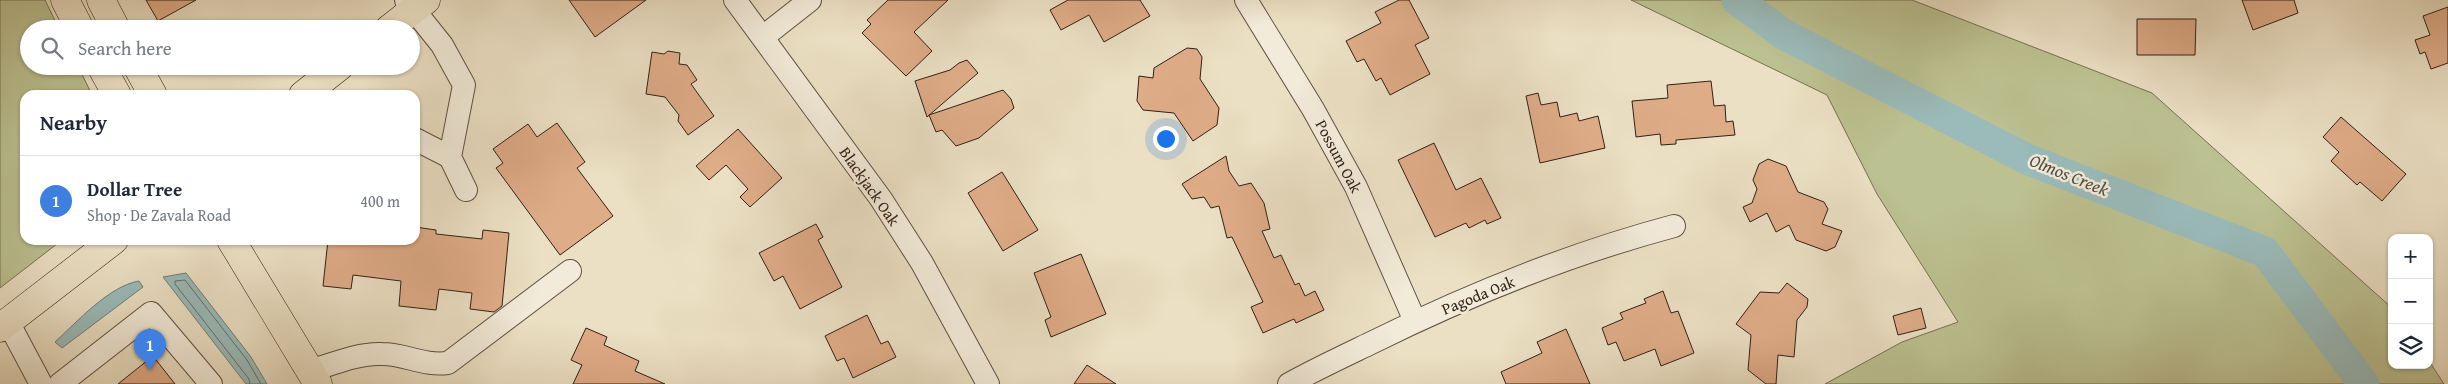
<!DOCTYPE html>
<meta charset="utf-8">
<style>
:root{--surface:#fff;--page:#f2f2f3;--text:#1f2937;--muted:#747a83;--line:#e0e1e3;--accent:#8f2418}
body{margin:0;font-family:"Gentium Book Plus",serif;background:var(--page);color:var(--text)}
.controls{position:absolute;right:15px;bottom:15px;display:grid;overflow:hidden;border-radius:10px;box-shadow:0 1px 4px #0004}
.controls button{width:45px;height:45px;display:grid;place-items:center;padding:0;border:0;border-bottom:1px solid var(--line);background:var(--surface);color:var(--text);font:25px sans-serif}
.you{position:absolute;left:1165px;top:138px;width:18px;height:18px;margin:-12px;border:4px solid #fff;border-radius:50%;background:#1a73e8;box-shadow:0 0 0 8px #1a73e833}
.badge{display:grid;place-items:center;width:32px;height:32px;border-radius:50%;background:var(--accent);color:#fff;font-size:16px;font-weight:700}
.pin{position:absolute;translate:-50% -41px;filter:drop-shadow(0 1px 2px #0008)}
.pin::after{content:'';position:absolute;top:26px;width:18px;height:15px;background:inherit;clip-path:polygon(0 0,100% 0,50% 100%)}
.list{margin:0;padding:0;list-style:none}
h2{display:flex;justify-content:space-between;align-items:center;height:65px;margin:0;padding:0 20px;font-size:21px}
h2 small{font-size:16px;font-weight:400;color:var(--muted)}
.list li{display:grid;grid-template-columns:32px 1fr auto;gap:15px;align-items:center;box-sizing:border-box;height:90px;padding:0 20px;border-top:1px solid var(--line)}
.list b{display:block;font-size:19px;white-space:nowrap}
.list p{margin:0;font-size:16px;white-space:nowrap;color:var(--muted)}
.list em{font-size:16px;font-style:normal;color:var(--muted)}
.icon{flex:none;width:28px;height:28px;fill:none;stroke:currentColor;stroke-width:2;stroke-linecap:round;stroke-linejoin:round}
.map{position:relative;flex:none;width:2448px;height:384px;overflow:hidden}
.search{position:absolute;background:var(--surface);box-shadow:0 1px 4px #0004;left:20px;top:20px;width:400px;height:55px;display:flex;align-items:center;gap:12px;box-sizing:border-box;padding:0 18px;border-radius:28px;color:var(--muted);font-size:19px}
.panel{position:absolute;background:var(--surface);box-shadow:0 1px 4px #0004;left:20px;top:90px;width:400px;height:155px;border-radius:15px}
.map>svg:first-child{display:block}
.green{fill:#bcc191;stroke:#777054}
.water{fill:#9abbba;stroke:#707d79}
.lines{fill:none;stroke-linecap:round;stroke-linejoin:round}
.shore{stroke:#666d68;stroke-width:1}
.river{stroke:#9abbba;stroke-width:31}
.building{fill:#dfac88;stroke:#321f17}
.minor-casing{stroke:#604f42;stroke-width:24}
.major-casing{stroke:#321f17;stroke-width:29}
.minor{stroke:#f2ebd9;stroke-width:22}
.major{stroke:#ebe0c4;stroke-width:28}
.labels{text-anchor:middle;stroke-width:5;stroke-linejoin:round;paint-order:stroke}
.street-label{font-size:16px;fill:#321f17;stroke:#f2ebd9}
.water-label{font-size:18px;font-style:italic;fill:#514e48;stroke:#f2ebd9}
</style>
<div class="map">
<svg width="2448" height="384" viewBox="0 0 2448 384">
<rect width="100%" height="100%" fill="#ebe0c4"/>
<filter id="stains"><feTurbulence type="fractalNoise" baseFrequency=".004" numOctaves="4"/><feColorMatrix values="0 0 0 0 .2 0 0 0 0 .09 0 0 0 0 .02 0 0 0 .5 -.17"/></filter>
<radialGradient id="worn" r=".72"><stop offset=".6" stop-color="#630" stop-opacity="0"/><stop offset="1" stop-color="#630" stop-opacity=".3"/></radialGradient>
<!-- green -->
<g class="green">
<path d="M0,0H45L59,29H29V66H78L92,95H25V240H62L0,288Z"/>
<path d="M1631,0H1912L2152,93L2392,308V365H2429V361L2444,384H1825L1902,342L1958,322L1877,194L1827,95Z"/>
</g>
<!-- water -->
<g class="water">
<path d="M186,273L251,357L267,384H246L163,277Z"/>
<path d="M139,281L143,287L62,348L55,342C77,322 109,286 139,281Z"/>
</g>
<g class="lines">
<!-- shore -->
<path class="shore" d="M250,384L249,379L175,284V281L185,280L247,360L261,384"/>
<!-- river -->
<path class="river" d="M1737,0L1785,35L2029,160L2265,252L2364,384"/>
</g>
<!-- building -->
<g class="building">
<path d="M146,0H196L158,21Z"/>
<path d="M569,0H646L595,37Z"/>
<path d="M888,0H948L914,32L932,51L906,76L862,33L871,24L867,20Z"/>
<path d="M1068,0H1140L1150,16L1104,42L1089,15L1061,30L1050,10Z"/>
<path d="M1399,0H1409L1429,38L1415,45L1430,74L1390,95L1381,78L1376,81L1364,59L1357,62L1346,41L1381,23L1375,12Z"/>
<path d="M2242,0H2294L2298,13L2253,30Z"/>
<path d="M2448,7V63L2431,69L2425,52L2420,54L2415,40L2430,35L2423,16Z"/>
<path d="M2137,19H2196L2195,55H2137Z"/>
<path d="M1187,48L1197,49L1202,57L1200,79L1219,108L1217,125L1193,141L1174,113L1143,110L1137,101L1139,76L1153,78L1154,68Z"/>
<path d="M668,51L680,53L679,64L687,65L697,80L691,84L714,116L688,135L678,121L679,115L665,97L646,94L652,52L664,54Z"/>
<path d="M967,60L978,73L927,117L915,81L950,70L959,63Z"/>
<path d="M1711,81L1714,106L1725,105L1726,122L1733,121L1735,135L1676,140V144L1661,145L1660,134L1636,137L1632,101L1668,98L1667,85Z"/>
<path d="M1003,90L1011,99L1014,108L979,138L956,146L942,130L936,132L929,115Z"/>
<path d="M1538,93L1541,105L1557,102L1560,117L1577,113L1579,121L1598,116L1605,148L1540,163L1526,96Z"/>
<path d="M2341,117L2406,174L2382,201L2360,182L2357,185L2331,161L2339,152L2323,137Z"/>
<path d="M557,123L585,162L577,168L613,216L560,255L496,168L503,163L493,149L528,124L537,137Z"/>
<path d="M738,129L782,178L750,207L740,197L748,189L726,165L709,180L696,166Z"/>
<path d="M1434,143L1456,190L1481,178L1501,218L1487,224L1485,220L1469,228L1466,223L1435,237L1398,160Z"/>
<path d="M1226,156L1229,171L1239,186L1251,183L1264,203L1270,229L1262,231L1274,258L1281,255L1295,285L1299,283L1305,296L1315,291L1324,310L1296,323L1294,319L1263,333L1251,307L1263,302L1232,237L1227,238L1219,206L1211,208L1204,197L1192,199L1182,184Z"/>
<path d="M1768,159L1786,166L1798,192L1824,202L1828,209L1822,224L1842,231L1835,247L1826,251L1796,240L1789,225L1776,232L1767,213L1750,222L1743,207L1752,203L1757,189L1753,180L1759,164Z"/>
<path d="M1002,172L1038,230L1003,251L968,193Z"/>
<path d="M816,224L823,237L818,240L842,287L800,309L783,276L774,281L759,253Z"/>
<path d="M415,227L436,230V234L482,239L483,230L509,233L502,306L494,312L470,309L472,293L439,289L436,310L399,306L401,281L353,275L351,289L323,286L328,240H415Z"/>
<path d="M1081,254L1106,314L1051,337L1045,320L1051,317L1034,273Z"/>
<path d="M1787,283L1808,299L1807,307L1797,320L1794,357L1778,355L1776,384H1766L1748,370L1751,335L1736,324L1760,292L1779,293Z"/>
<path d="M1663,291L1671,313L1678,311L1694,353L1661,366L1655,349L1624,361L1616,342L1608,345L1602,328L1623,319L1620,313L1646,303L1644,299Z"/>
<path d="M1921,308L1926,328L1898,335L1893,316Z"/>
<path d="M867,315L881,344L888,341L896,357L853,378L844,358L837,361L825,336Z"/>
<path d="M586,328L607,337L604,345L639,361L635,371L665,384H573L582,365L571,360Z"/>
<path d="M1566,329L1590,384H1506L1501,372L1542,353L1537,342Z"/>
<path d="M153,356L175,384H118Z"/>
<path d="M1087,365L1116,384H1074Z"/>
</g>
<g class="lines">
<!-- minor casing -->
<g class="minor-casing">
<g id="minor">
<path d="M406,0L442,45L464,85L450,157L466,190"/>
<path d="M735,0L881,199L922,263L988,384"/>
<path d="M1246,0L1313,109L1356,187L1415,321"/>
<path d="M763,37L810,0"/>
<path d="M415,139L450,157"/>
<path d="M8,322L41,384"/>
<path d="M310,371C333,364 358,353 382,354C406,354 422,366 448,363L570,271"/>
<path d="M60,384L151,313L211,384"/>
<path d="M1289,384C1316,369 1344,356 1371,343C1468,295 1569,254 1674,226"/>
</g>
</g>
<!-- major casing -->
<g class="major-casing">
<g id="major">
<path d="M65,0L80,29"/>
<path d="M101,0L116,29"/>
<path d="M389,29L426,0"/>
<path d="M101,66L117,95"/>
<path d="M137,66L153,95"/>
<path d="M303,95L340,66"/>
<path d="M231,240L318,384"/>
<path d="M0,328L114,240"/>
</g>
</g>
<!-- minor -->
<use href="#minor" class="minor"/>
<!-- major -->
<use href="#major" class="major"/>
</g>
<g class="labels">
<!-- street labels -->
<g class="street-label">
<text transform="translate(1339 156) rotate(62)" y="6">Possum Oak</text>
<text transform="translate(870 186) rotate(55)" y="6">Blackjack Oak</text>
<text transform="translate(1478 295) rotate(-22)" y="6">Pagoda Oak</text>
</g>
<!-- water labels -->
<g class="water-label">
<text transform="translate(2069 175) rotate(22)" y="6">Olmos Creek</text>
</g>
</g>
<rect width="100%" height="100%" filter="url(#stains)"/>
<rect width="100%" height="100%" fill="url(#worn)"/>
</svg>
<div class="controls">
<button>+</button>
<button>−</button>
<button><svg class="icon" aria-label="layers" viewBox="0 0 24 24"><path d="M12 4l9 5-9 5-9-5zM3 14l9 5 9-5"/></svg></button>
</div>
<div class="you"></div>
<div class="pin badge" style="left:150px;top:370px;background:#3f7fe0">1</div>
<div class="search"><svg class="icon" aria-label="search" viewBox="0 0 24 24"><circle cx="10" cy="10" r="6"/><path d="M15 15l6 6"/></svg>Search here</div>
<section class="panel">
<h2>Nearby<small></small></h2>
<ul class="list">
<li><span class="badge" style="background:#3f7fe0">1</span><div><b>Dollar Tree</b><p>Shop · De Zavala Road</p></div><em>400 m</em></li>
</ul>
</section>
</div>
